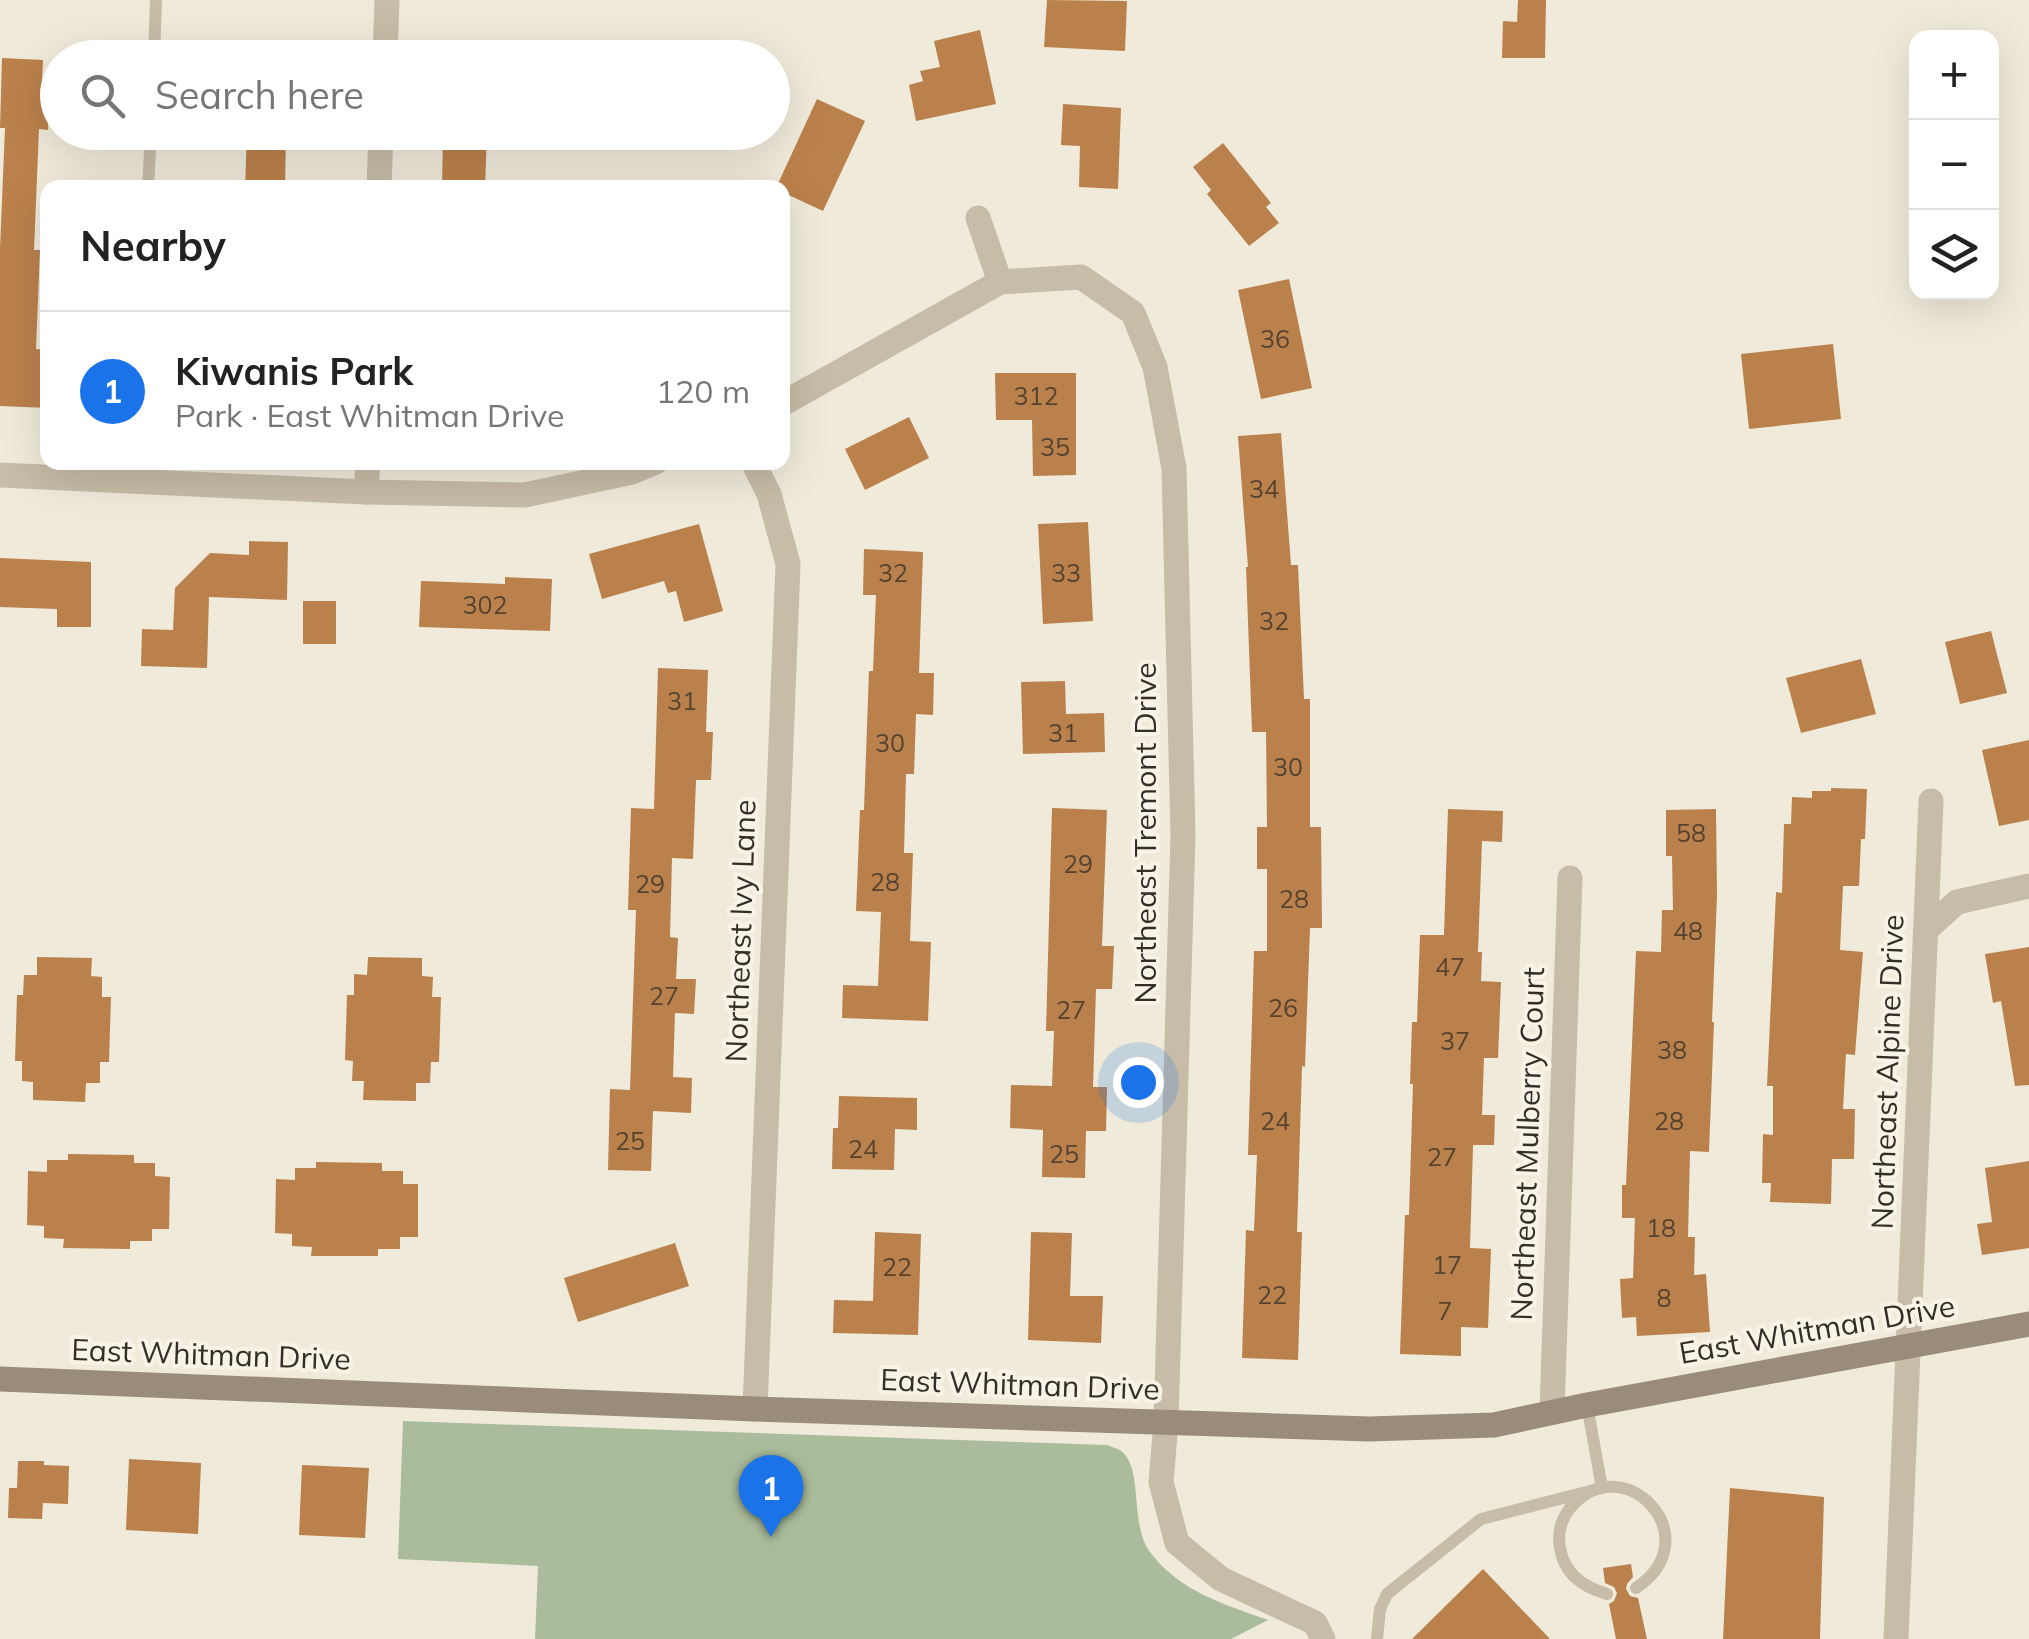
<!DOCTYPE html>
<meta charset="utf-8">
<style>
:root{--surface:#fff;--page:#f6f6f6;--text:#222;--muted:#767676;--line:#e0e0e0;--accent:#1a73e8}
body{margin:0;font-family:Mulish,sans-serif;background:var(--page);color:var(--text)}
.controls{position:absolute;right:30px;top:30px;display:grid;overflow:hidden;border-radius:20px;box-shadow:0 10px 40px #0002}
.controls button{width:90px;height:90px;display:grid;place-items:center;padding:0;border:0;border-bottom:2px solid var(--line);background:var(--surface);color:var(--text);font:50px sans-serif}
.you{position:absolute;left:1138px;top:1082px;width:35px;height:35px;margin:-25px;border:8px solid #fff;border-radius:50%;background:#1a73e8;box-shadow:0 0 0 15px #1a73e833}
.badge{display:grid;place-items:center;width:65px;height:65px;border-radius:50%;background:var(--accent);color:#fff;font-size:32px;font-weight:700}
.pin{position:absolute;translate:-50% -82px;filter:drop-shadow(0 2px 5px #0008)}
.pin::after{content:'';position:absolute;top:52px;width:35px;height:30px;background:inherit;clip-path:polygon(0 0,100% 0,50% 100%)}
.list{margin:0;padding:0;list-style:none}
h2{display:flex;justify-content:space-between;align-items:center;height:130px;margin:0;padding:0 40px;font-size:42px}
h2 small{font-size:32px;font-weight:400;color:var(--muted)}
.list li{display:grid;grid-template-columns:65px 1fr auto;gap:30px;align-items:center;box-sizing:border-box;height:160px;padding:0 40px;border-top:2px solid var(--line)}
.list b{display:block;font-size:38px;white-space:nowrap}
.list p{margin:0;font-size:32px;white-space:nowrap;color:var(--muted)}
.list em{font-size:32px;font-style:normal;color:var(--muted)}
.icon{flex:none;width:55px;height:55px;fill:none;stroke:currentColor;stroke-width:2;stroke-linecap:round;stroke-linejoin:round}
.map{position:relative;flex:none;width:2029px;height:1639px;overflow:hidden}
.search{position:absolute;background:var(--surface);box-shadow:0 10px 40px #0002;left:40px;top:40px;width:750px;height:110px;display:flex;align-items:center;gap:25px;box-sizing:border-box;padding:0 35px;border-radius:55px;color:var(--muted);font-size:38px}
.panel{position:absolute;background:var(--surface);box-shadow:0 10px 40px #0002;left:40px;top:180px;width:750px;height:290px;border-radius:20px}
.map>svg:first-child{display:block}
.green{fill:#aabc9b}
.building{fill:#bb814c}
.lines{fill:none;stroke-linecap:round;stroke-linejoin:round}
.service{stroke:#c6bca7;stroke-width:12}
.minor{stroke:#c6bca7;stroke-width:25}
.secondary{stroke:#998c79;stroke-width:25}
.labels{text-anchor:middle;stroke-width:8;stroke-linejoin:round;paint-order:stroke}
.number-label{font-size:25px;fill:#554330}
.street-label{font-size:30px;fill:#332e27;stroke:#f7f3e6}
</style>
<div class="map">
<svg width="2029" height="1639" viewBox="0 0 2029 1639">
<rect width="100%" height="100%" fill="#efeada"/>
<!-- green -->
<path class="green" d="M403,1421L1107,1445C1111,1447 1117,1448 1121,1451C1144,1468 1129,1524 1150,1552C1180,1592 1224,1604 1268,1620L1231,1639H535L538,1566L398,1559Z"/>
<!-- building -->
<g class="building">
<path d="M1047,0L1127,1L1125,51L1044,47Z"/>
<path d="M1518,0H1546L1545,58H1502L1503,21L1517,22Z"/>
<path d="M980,30L996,104L916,121L909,85L923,81L920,71L940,67L934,41Z"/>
<path d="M2,58L43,60L42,84H49L48,130L39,129L34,250H40L36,349L48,350V408L0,406V248L5,128H0Z"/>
<path d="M817,99L865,121L823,211L782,192V188H776Z"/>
<path d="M1063,104L1121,108L1118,189L1079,187L1080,146L1061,145Z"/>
<path d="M247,132H286L285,188H245Z"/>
<path d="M443,132H487L485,188H442Z"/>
<path d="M1223,143L1271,203L1266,207L1279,223L1249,246L1207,194L1211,190L1193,167Z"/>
<path d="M1289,279L1312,388L1261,399L1238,290Z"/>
<path d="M1833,344L1841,419L1749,429L1741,354Z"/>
<path d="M995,373H1076V475L1033,476L1032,420H996Z"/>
<path d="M909,417L929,458L865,490L845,449Z"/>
<path d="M1281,433L1291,565H1298L1304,699H1310V827H1321L1322,928H1310L1305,1067L1302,1066L1297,1232H1302L1298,1360L1242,1358L1246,1230L1254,1231L1257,1155H1248L1254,951H1267V869H1257V827H1267L1266,732H1252L1246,567H1248L1238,436Z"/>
<path d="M1088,522L1093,621L1043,624L1038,524Z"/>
<path d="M699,524L723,611L684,622L676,591L668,593L664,581L602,599L589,554Z"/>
<path d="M249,541L288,542L287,600L209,597L207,668L141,666L142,629L173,630L175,588L210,553L249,555Z"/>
<path d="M864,549L923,552L919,673H934L933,715L916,714L914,774H906L904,853H913L910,941L931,942L928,1021L842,1018L843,985L878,986L881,912L856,911L860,810H864L869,671H873L876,595H863Z"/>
<path d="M0,558L91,562V627H57V609L0,607Z"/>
<path d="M505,577L552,579L550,631L419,627L421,581L505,584Z"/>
<rect x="303" y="601" width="33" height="43"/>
<path d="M1991,631L2007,693L1960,704L1945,642Z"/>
<path d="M1861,659L1876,714L1801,733L1786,678Z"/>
<path d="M658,668L708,670L706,732H713L711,780H696L693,859L672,858L670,937L678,938L676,979H696L694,1014L675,1013L673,1077L692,1078L691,1113L653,1111L651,1171L608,1170L610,1089L630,1090L636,910H628L631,808L654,809Z"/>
<path d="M1065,681L1066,714L1104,713L1105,752L1023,754L1021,682Z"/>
<path d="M2029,740V820L1999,826L1982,750Z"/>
<path d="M1831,788L1867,789L1865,839H1861L1859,886H1843L1840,950L1863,952L1855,1055L1846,1054L1843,1109H1855L1854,1159H1832L1831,1204L1770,1202L1771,1183H1762L1763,1134L1773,1135V1086H1767L1776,892L1782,893L1784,824H1791L1792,797L1812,798V791H1831Z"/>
<path d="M1052,808L1107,810L1102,946H1114L1112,989H1096L1093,1087H1107L1106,1131H1086L1085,1178L1042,1177L1043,1130L1010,1128L1011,1085L1052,1086L1054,1031H1046Z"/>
<path d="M1448,809L1503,811L1502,842L1482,841L1478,952H1482L1481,981L1501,982L1498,1058H1484L1482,1115H1495L1494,1145H1473L1470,1248L1491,1249L1488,1328L1461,1327V1356L1400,1354L1405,1215H1409L1413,1084H1410L1412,1022H1417L1420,935H1444Z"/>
<path d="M1716,809L1717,896L1712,1022H1714L1709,1152L1690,1151L1688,1237H1695L1694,1275L1706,1274L1710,1332L1637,1336L1636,1317L1622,1318L1620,1279L1633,1278L1635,1218H1622V1185H1626L1636,951L1661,952L1662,910H1673L1672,856H1666V810Z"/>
<path d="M2029,947V1085L2015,1086L2001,1001L1993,1003L1985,954Z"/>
<path d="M37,957L92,958L91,976L102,977V997H111L109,1062H100V1083H86L85,1102L33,1100V1082L22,1081V1061H15L17,995H23L24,975H37Z"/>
<path d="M368,957L422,958V976L433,977L432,997H441L439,1062H431L430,1083H416V1101L363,1100L364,1081H352L353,1061L345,1060L347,995H354V974L367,975Z"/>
<path d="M839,1096L917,1098V1130L895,1129L894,1170L832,1169L833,1128H838Z"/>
<path d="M68,1154L134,1155V1163H155V1176L170,1177L169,1229H152V1241H130V1249L63,1248L64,1239L44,1238V1226L27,1225L28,1171L47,1172V1160H68Z"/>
<path d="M2029,1161V1248L1982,1255L1977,1224L1992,1222L1985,1168Z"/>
<path d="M316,1162L382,1163V1171H403V1184H418V1237H400V1249H378V1256H311L312,1247L292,1246V1234L275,1233L276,1179L295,1180V1168H316Z"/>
<path d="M875,1232L921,1234L918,1335L833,1333L834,1300L873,1301Z"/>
<path d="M1031,1232L1072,1233L1070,1296H1103L1101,1343L1028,1340Z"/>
<path d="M675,1243L689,1286L578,1322L564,1278Z"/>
<path d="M129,1459L201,1463L198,1534L126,1530Z"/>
<path d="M18,1461H44V1465L69,1466L68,1504L43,1503L42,1519L8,1518L9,1488H17Z"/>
<path d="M302,1465L369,1468L365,1538L299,1535Z"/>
<path d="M1730,1488L1824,1497L1820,1639H1723Z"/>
<path d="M1631,1564L1633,1577L1627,1584L1626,1589L1630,1596L1638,1598L1647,1639H1616L1609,1604L1614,1601L1617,1593L1614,1587L1605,1583L1603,1568Z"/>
<path d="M1483,1569L1550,1639H1412Z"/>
</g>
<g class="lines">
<!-- service -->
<g class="service">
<path d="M154,58L156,0"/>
<path d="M148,188L151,132"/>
<path d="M1607,1594C1583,1587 1564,1574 1560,1548C1557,1532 1562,1516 1573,1505C1625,1448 1711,1538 1636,1588"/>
<path d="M1377,1639L1380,1609L1387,1594L1481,1519L1602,1488L1587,1405"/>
</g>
<!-- minor -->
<g class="minor">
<path d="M385,58L387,0"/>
<path d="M379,188L381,132"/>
<path d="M978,218L1000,282"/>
<path d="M782,404L1000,282L1081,277L1133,313L1155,367L1174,468L1183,835L1166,1422L1161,1482L1177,1543L1221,1579L1315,1623L1323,1639"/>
<path d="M753,462L769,494L788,564L755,1409"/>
<path d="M0,475L366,492L525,495L632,472L656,462"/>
<path d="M366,492L368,462"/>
<path d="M1927,929L1957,902L2029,886"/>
<path d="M1552,1412L1570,878"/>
<path d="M1896,1639L1931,801"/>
</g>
<!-- secondary -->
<path class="secondary" d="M0,1379L755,1409L1369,1429L1494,1425L1587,1405L2029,1324"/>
</g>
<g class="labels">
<!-- number labels -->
<g class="number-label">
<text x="1275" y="348">36</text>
<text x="1036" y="405">312</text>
<text x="1055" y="456">35</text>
<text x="1264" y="498">34</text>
<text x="893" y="582">32</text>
<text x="1066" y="582">33</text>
<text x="485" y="614">302</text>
<text x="1274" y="630">32</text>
<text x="682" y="710">31</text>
<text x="1063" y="742">31</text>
<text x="890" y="752">30</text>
<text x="1288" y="776">30</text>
<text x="1691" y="842">58</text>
<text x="1078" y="873">29</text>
<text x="885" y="891">28</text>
<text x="650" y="893">29</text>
<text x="1294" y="908">28</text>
<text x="1688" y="940">48</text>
<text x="1450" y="976">47</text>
<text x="664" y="1005">27</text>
<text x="1283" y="1017">26</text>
<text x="1071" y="1019">27</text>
<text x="1455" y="1050">37</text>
<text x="1672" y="1059">38</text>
<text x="1275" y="1130">24</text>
<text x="1669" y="1130">28</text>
<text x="630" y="1150">25</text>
<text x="863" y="1158">24</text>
<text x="1064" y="1163">25</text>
<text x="1442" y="1166">27</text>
<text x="1661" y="1237">18</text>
<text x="1447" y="1274">17</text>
<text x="897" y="1276">22</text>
<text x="1272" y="1304">22</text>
<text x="1664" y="1307">8</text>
<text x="1445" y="1320">7</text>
</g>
<!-- street labels -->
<g class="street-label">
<text transform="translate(1146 833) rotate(-90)" y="10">Northeast Tremont Drive</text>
<text transform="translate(741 931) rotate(-88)" y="10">Northeast Ivy Lane</text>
<text transform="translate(1888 1072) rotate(-88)" y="10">Northeast Alpine Drive</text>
<text transform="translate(1528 1144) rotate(-88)" y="10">Northeast Mulberry Court</text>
<text transform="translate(1817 1330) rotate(-10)" y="10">East Whitman Drive</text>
<text transform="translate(211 1355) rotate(2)" y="10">East Whitman Drive</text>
<text transform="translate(1020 1385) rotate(2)" y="10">East Whitman Drive</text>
</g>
</g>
</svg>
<div class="controls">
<button>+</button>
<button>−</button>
<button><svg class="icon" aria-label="layers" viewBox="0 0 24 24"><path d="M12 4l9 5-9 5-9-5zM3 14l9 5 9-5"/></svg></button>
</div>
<div class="you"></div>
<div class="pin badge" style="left:771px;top:1537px">1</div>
<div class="search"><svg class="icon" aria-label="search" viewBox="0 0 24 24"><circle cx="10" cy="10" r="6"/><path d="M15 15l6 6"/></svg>Search here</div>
<section class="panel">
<h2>Nearby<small></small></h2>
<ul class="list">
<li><span class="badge">1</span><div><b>Kiwanis Park</b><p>Park · East Whitman Drive</p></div><em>120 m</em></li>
</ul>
</section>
</div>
